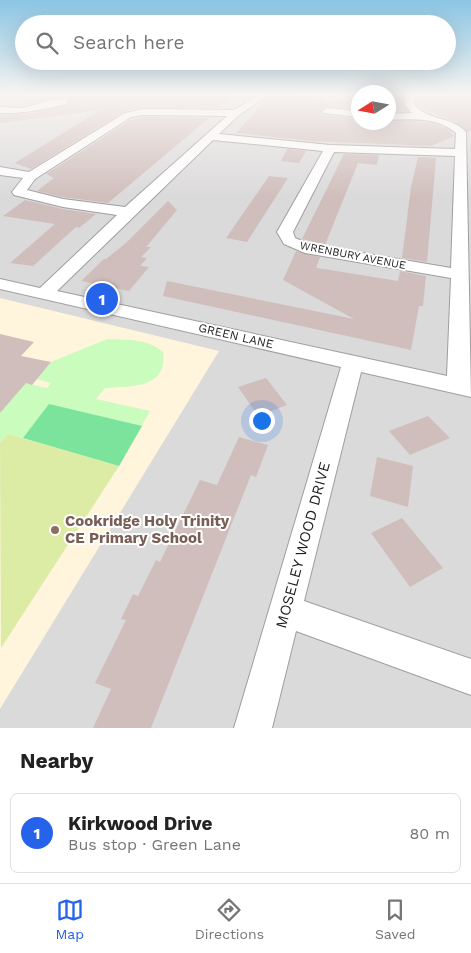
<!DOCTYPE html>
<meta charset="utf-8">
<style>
:root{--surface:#fff;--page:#f6f6f6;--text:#222;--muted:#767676;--line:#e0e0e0;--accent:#2563eb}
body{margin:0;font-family:"Work Sans",sans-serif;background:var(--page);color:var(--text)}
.compass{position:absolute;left:351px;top:85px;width:45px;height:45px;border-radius:50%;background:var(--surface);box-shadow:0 5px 20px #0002;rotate:259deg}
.you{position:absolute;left:261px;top:420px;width:18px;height:18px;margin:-12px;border:4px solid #fff;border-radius:50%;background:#1a73e8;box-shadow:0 0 0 8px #1a73e833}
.badge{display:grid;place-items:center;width:32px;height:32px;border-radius:50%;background:var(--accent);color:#fff;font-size:16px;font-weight:700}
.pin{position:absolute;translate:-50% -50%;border:2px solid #fff;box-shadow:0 1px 5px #0006}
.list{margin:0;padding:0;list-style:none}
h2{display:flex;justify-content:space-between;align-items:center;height:65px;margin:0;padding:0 20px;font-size:21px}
h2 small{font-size:16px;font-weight:400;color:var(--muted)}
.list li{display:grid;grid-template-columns:32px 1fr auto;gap:15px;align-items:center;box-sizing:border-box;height:80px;margin:0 10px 10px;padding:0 10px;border:1px solid var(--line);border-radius:8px}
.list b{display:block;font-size:19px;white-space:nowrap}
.list p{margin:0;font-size:16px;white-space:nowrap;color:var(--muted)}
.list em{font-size:16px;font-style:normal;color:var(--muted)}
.icon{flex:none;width:28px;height:28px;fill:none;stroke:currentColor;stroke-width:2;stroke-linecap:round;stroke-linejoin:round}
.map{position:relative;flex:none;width:471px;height:728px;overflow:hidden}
.search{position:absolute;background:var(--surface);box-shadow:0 5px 20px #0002;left:15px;right:15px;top:15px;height:55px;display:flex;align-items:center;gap:12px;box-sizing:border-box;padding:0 18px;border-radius:28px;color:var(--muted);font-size:19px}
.sheet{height:155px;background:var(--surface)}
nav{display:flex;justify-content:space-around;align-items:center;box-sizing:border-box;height:70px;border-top:1px solid var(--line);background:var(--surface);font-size:14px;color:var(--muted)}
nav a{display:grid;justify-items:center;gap:2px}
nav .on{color:var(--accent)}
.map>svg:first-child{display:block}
.residential{fill:#dbdadb}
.education{fill:#fff5dc}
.grass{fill:#ddeca5}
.park{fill:#cafcbd}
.pitch{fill:#7ce39d}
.building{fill:#cfbebc}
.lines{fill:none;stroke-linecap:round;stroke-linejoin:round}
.minor-casing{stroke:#9e9e9e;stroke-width:2}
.minor{fill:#fff;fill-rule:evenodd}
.education-dot{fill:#8d6e63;stroke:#fff;stroke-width:2}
.labels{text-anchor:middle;stroke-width:4;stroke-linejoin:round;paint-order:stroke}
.far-street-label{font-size:11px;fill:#1d1d1d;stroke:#fff}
.street-label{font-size:12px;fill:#1d1d1d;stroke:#fff}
.near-education-label{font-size:15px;font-weight:bold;fill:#785e54;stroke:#fff;text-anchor:start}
.near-street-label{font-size:15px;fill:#1d1d1d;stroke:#fff}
</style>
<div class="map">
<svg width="471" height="728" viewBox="0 0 471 728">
<rect width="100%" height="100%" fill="#efe7e3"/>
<!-- residential -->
<path class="residential" d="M0,95H358V122H388L389,95H471V728H0Z"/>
<!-- education -->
<path class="education" d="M0,298L219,351L0,709Z"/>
<!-- grass -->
<path class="grass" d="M8,434L119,466L1,648L0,443Z"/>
<!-- park -->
<path class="park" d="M107,339C127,340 147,338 163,352C168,389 131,386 105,388L96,399L150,411L119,466L8,434L0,443V413L5,407L8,379L47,388L51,383L36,379L51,362Z"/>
<!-- pitch -->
<path class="pitch" d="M49,404L142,426L119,466L23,438Z"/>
<!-- building -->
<g class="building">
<path d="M41,95H234L219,108L144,107L125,111L31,169L15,163L100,110L0,123V115L34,113L68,105L69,99L64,97L17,106Z"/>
<path d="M270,95H288L324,99L327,103L343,100L358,103V109L327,106L320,111L324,115L358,119V122L415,121L432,123L448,129L454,136L431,146L312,141L236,133Z"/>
<path d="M388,95H404L402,104L408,111L388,112Z"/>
<path d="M416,95H471V131L468,132L455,122L421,108L416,103Z"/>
<path d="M144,117L209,118L108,203L63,197L37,191L54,178L46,174L132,119Z"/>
<path d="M287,149L306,151L299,163L281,161Z"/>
<path d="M344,154L379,155L377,165L358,163L325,245L302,239Z"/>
<path d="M418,157L436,158L427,262L402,258L411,187Z"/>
<path d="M269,176L288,178L247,242L226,238Z"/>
<path d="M25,200L63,209L96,214L79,228L76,227L33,266L10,263L55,224L3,216Z"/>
<path d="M168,201L177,210L146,247H151L141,257L147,258L140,266L149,267L129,291L81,281L104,259H106L126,243Z"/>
<path d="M296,251L320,257L316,268L324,269L398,281L400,271L426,276L423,306H419L411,350L163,296L167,281L354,319L283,280Z"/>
<path d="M0,334L34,342L21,356L51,362L32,385L26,383L0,413Z"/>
<path d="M266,378L287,405L258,416L238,387Z"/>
<path d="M428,416L450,438L410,455L389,431Z"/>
<path d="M239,437L268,445L256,477L251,475L151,728H93L111,689L95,683L126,620L121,619L133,594L138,596L156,560L160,562L200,480L217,485Z"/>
<path d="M377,457L413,466L408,507L370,496Z"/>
<path d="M402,518L443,568L410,587L371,533Z"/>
</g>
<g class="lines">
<!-- minor casing -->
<g class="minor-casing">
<g id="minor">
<path d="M259,95H268L239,115L219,134L330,145L455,149L456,133C437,117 412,119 388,120V114L412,113L404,104L406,95H414V104C427,121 452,116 466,132L471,397L361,372L304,601L471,659V695L296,631L272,728H234L341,367L0,289V279L40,288L117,215L63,207L14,195L12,192L23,178L0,175V167L29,172L125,113L144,109L234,110ZM144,115L227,116L125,207L63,199L27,190L35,179L131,117ZM213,140L323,151L277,232L284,244L305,253L451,278L447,376L57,291ZM334,152L455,156L451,268L309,244L295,238L293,232Z"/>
<path d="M64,99L67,100V104C45,109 23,114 0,113V107L23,108L50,100Z"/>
<path d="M327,108L358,111V117L324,113L322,111Z"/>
</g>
</g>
<!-- minor -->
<use href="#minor" class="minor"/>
</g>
<!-- sky -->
<linearGradient id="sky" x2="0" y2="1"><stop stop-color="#8bc5e3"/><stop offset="0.48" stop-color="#f8f4f2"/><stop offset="1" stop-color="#f8f4f2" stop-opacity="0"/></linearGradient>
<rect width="471" height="197" fill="url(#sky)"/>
<!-- markers -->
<circle class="education-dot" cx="55" cy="530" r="5"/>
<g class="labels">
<!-- far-street labels -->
<g class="far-street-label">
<text transform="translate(353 255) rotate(11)" y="4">WRENBURY AVENUE</text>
</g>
<!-- street labels -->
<g class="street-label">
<text transform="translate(236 336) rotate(13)" y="4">GREEN LANE</text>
</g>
<!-- near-education labels -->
<g class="near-education-label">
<text x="65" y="526">Cookridge Holy Trinity<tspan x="65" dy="17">CE Primary School</tspan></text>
</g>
<!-- near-street labels -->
<g class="near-street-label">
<text transform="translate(303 545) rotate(-75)" y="5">MOSELEY WOOD DRIVE</text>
</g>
</g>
</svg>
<svg class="compass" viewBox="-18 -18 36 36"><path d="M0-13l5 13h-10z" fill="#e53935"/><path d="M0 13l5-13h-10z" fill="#767676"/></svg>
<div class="you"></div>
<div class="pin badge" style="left:102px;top:299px">1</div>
<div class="search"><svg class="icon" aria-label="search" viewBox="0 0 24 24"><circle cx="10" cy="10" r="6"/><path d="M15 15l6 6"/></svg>Search here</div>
</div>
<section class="sheet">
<h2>Nearby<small></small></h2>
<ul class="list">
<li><span class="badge">1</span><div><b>Kirkwood Drive</b><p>Bus stop · Green Lane</p></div><em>80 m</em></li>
</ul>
</section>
<nav>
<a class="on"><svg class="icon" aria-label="map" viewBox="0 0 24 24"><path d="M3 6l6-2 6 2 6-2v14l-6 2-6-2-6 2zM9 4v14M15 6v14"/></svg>Map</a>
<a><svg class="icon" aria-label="directions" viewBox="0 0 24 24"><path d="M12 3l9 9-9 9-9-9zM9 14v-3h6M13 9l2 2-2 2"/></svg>Directions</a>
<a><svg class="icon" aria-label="saved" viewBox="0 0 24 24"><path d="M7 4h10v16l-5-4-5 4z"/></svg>Saved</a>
</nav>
